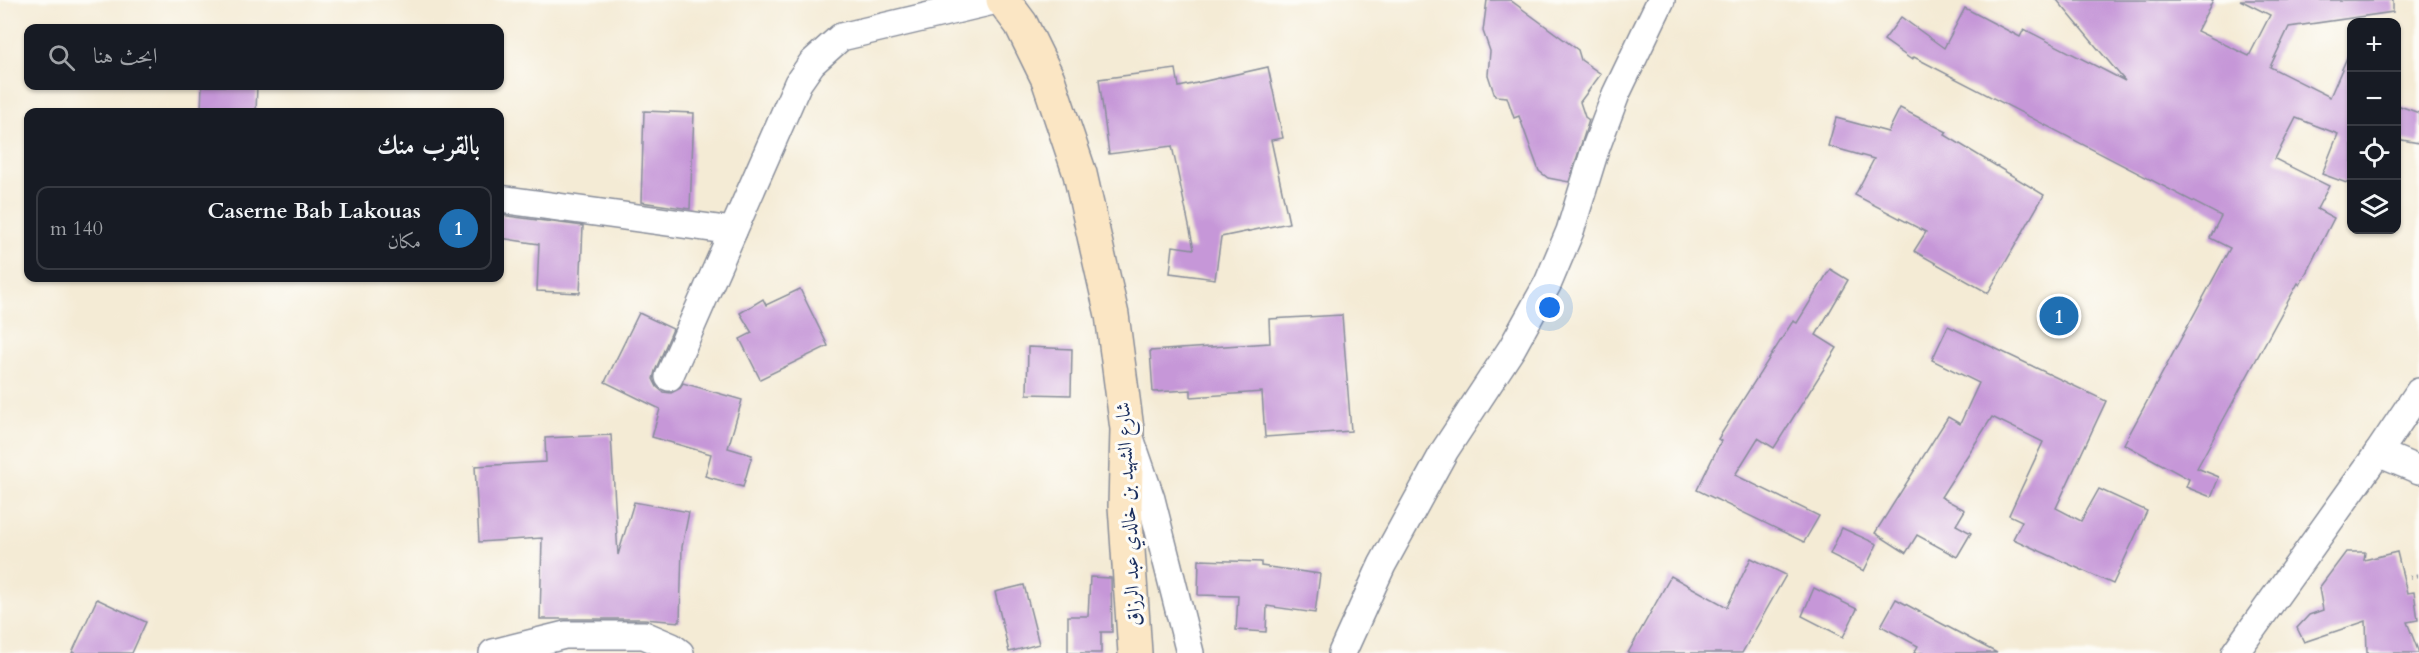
<!DOCTYPE html>
<html lang="ar">
<meta charset="utf-8">
<style>
:root{--surface:#171b24;--page:#242831;--text:#f1f3f6;--muted:#9ea1a6;--line:#363941;--accent:#1f6fb2}
body{margin:0;font-family:Cardo,Amiri,serif;background:var(--page);color:var(--text);direction:rtl}
.controls{position:absolute;right:18px;top:18px;display:grid;overflow:hidden;border-radius:12px;box-shadow:0 2px 4px #0004}
.controls button{width:54px;height:54px;display:grid;place-items:center;padding:0;border:0;border-bottom:2px solid var(--line);background:var(--surface);color:var(--text);font:30px sans-serif}
.you{position:absolute;left:1550px;top:308px;width:21px;height:21px;margin:-15px;border:4px solid #fff;border-radius:50%;background:#1a73e8;box-shadow:0 0 0 9px #1a73e833}
.badge{display:grid;place-items:center;width:39px;height:39px;border-radius:50%;background:var(--accent);color:#fff;font-size:20px;font-weight:700}
.pin{position:absolute;translate:-50% -50%;border:3px solid #fff;box-shadow:0 2px 6px #0006}
.list{margin:0;padding:0;list-style:none}
h2{display:flex;justify-content:space-between;align-items:center;height:78px;margin:0;padding:0 24px;font-size:26px}
h2 small{font-size:20px;font-weight:400;color:var(--muted)}
.list li{display:grid;grid-template-columns:39px 1fr auto;gap:18px;align-items:center;box-sizing:border-box;height:84px;margin:0 12px 12px;padding:0 12px;border:2px solid var(--line);border-radius:12px}
.list b{display:block;font-size:22px;white-space:nowrap}
.list p{margin:0;font-size:20px;white-space:nowrap;color:var(--muted)}
.list em{font-size:20px;font-style:normal;color:var(--muted)}
.icon{flex:none;width:33px;height:33px;fill:none;stroke:currentColor;stroke-width:2;stroke-linecap:round;stroke-linejoin:round}
.map{position:relative;flex:none;width:2419px;height:653px;overflow:hidden;direction:ltr}
.search{position:absolute;background:var(--surface);box-shadow:0 2px 4px #0004;left:24px;top:24px;width:480px;height:66px;display:flex;align-items:center;gap:15px;box-sizing:border-box;padding:0 21px;border-radius:12px;color:var(--muted);font-size:22px}
.panel{position:absolute;background:var(--surface);box-shadow:0 2px 4px #0004;left:24px;top:108px;width:480px;height:174px;border-radius:12px;direction:rtl}
.map>svg:first-child{display:block}
.building{fill:#c697d8}
.lines{fill:none;stroke-linecap:round;stroke-linejoin:round}
.street-casing{stroke:#888d9a;stroke-width:30}
.secondary-casing{stroke:#888d9a;stroke-width:36}
.path{stroke:#888d9a;stroke-width:4;stroke-dasharray:1.5 4.5;stroke-linecap:butt}
.street{stroke:#fff;stroke-width:27}
.secondary{stroke:#fbe6c4;stroke-width:33}
.labels{text-anchor:middle;stroke-width:6;stroke-linejoin:round;paint-order:stroke}
.street-label{font-size:20px;fill:#1b2f5e;stroke:#fdfcf7}
</style>
<div class="map">
<svg width="2419" height="653" viewBox="0 0 2419 653">
<rect width="100%" height="100%" fill="#fdfcf7"/>
<filter id="ink" filterUnits="userSpaceOnUse"><feTurbulence type="fractalNoise" baseFrequency=".0167" numOctaves="2"/><feDisplacementMap in="SourceGraphic" scale="12" xChannelSelector="R" yChannelSelector="G"/><feConvolveMatrix kernelMatrix="1 2 1 2 8 2 1 2 1" color-interpolation-filters="sRGB"/></filter>
<filter id="wash" filterUnits="userSpaceOnUse"><feTurbulence type="fractalNoise" baseFrequency=".008" numOctaves="4" result="noise"/><feDisplacementMap in="SourceGraphic" scale="24" xChannelSelector="R" yChannelSelector="G"/><feGaussianBlur stdDeviation="1.35" result="paint"/><feColorMatrix in="noise" values="0 0 0 0 0 0 0 0 0 0 0 0 0 0 0 0 0 1.4 0 .05"/><feComposite in="paint" operator="in"/></filter>
<g filter="url(#wash)">
<rect width="100%" height="100%" fill="#f4ebd5"/>
<g id="blocks">
<!-- building -->
<g class="building">
<path d="M1487,0H1510L1578,50L1581,60L1601,74L1580,102L1585,117L1589,120L1569,182L1548,178L1539,171L1519,116L1514,118L1507,97L1495,96L1488,75L1490,51L1483,31Z"/>
<path d="M2057,0H2213L2197,31L2249,56L2270,15L2240,0H2393V12L2289,27L2270,67L2330,97L2352,46V185L2322,174L2338,134L2296,118L2275,159L2329,186L2317,209L2334,218L2300,285L2298,283L2197,468L2219,477L2211,497L2186,487L2189,479L2124,444L2230,248L2210,238L2221,216L1914,57L1912,60L1884,40L1901,17L1944,48L1965,8L2020,37L2024,29L2125,81Z"/>
<path d="M1268,67L1283,138L1271,140L1289,223L1221,237L1215,279L1170,273L1173,246L1194,249L1172,146L1109,154L1099,79L1176,69L1179,87Z"/>
<path d="M202,86H257L256,112L201,111Z"/>
<path d="M2397,105L2419,113V143L2397,139Z"/>
<path d="M1900,108L1947,132L1945,135L2044,195L1988,293L1914,251L1926,232L1855,195L1874,159L1828,146L1836,118L1888,132Z"/>
<path d="M644,111L694,113L690,209L641,202Z"/>
<path d="M500,215L583,226L580,293L537,291L539,244L500,238Z"/>
<path d="M1830,269L1848,280L1816,335L1837,348L1774,448L1758,438L1735,475L1819,516L1804,542L1697,490L1721,441L1718,439L1793,321L1797,323Z"/>
<path d="M800,289L828,346L760,379L740,339L752,333L740,313L763,299L766,305Z"/>
<path d="M639,313L673,329L655,371L653,379L657,387L663,392L671,393L679,389L683,383L742,400L728,448L752,455L743,487L705,476L711,454L652,437L660,409L605,382Z"/>
<path d="M1342,315L1351,431L1265,437L1262,392L1191,397V390L1153,392L1150,351L1270,343L1269,319Z"/>
<path d="M1948,326L2106,401L2056,508L2081,521L2099,489L2147,511L2113,584L2013,539L2022,521L2009,515L2043,442L1992,417L1941,497L1965,510L1956,525L1971,533L1957,557L1917,535L1906,553L1875,533L1948,417L1960,424L1979,383L1932,360Z"/>
<path d="M1028,347L1072,349L1071,395L1027,394Z"/>
<path d="M611,435L618,555L634,502L689,512L682,547L680,622L644,619H540L542,538L479,542L475,466L546,462L545,438Z"/>
<path d="M1842,528L1877,544L1864,571L1830,554Z"/>
<path d="M2346,552H2365L2364,560L2397,552L2407,593L2414,592L2418,620L2407,622L2419,653H2367L2366,621L2304,642L2297,628L2309,615L2323,610L2319,588Z"/>
<path d="M1751,558L1786,575L1742,653H1628L1671,576L1727,607Z"/>
<path d="M1199,560L1261,562V566L1320,574L1315,613L1267,606L1266,632L1236,630L1238,596L1198,595Z"/>
<path d="M1090,577L1111,578L1112,632H1101V653H1068V616H1088Z"/>
<path d="M1024,585L1039,644L1009,652L995,592Z"/>
<path d="M1814,588L1857,609L1843,637L1802,616Z"/>
<path d="M97,599L146,622L132,653H72Z"/>
<path d="M1896,599L1933,619L1997,653H1914L1918,646L1881,626Z"/>
</g>
</g>
</g>
<g filter="url(#ink)">
<use href="#blocks" fill-opacity="0" stroke="#888d9a" stroke-width="1.5"/>
<g class="lines">
<!-- street casing -->
<g class="street-casing">
<g id="street">
<path d="M500,199L733,231"/>
<path d="M669,377L798,83L812,63L841,37L997,0"/>
<path d="M1130,438L1151,499L1190,653"/>
<path d="M2378,453L2419,470"/>
<path d="M493,653L565,635H644L672,647L680,653"/>
<path d="M1342,653L1382,565L1445,450L1512,348L1548,283L1570,231L1595,150L1616,94L1661,0"/>
<path d="M2235,653L2378,453L2419,392"/>
</g>
</g>
<!-- secondary casing -->
<g class="secondary-casing">
<path id="secondary" d="M1003,0L1021,24L1048,79L1080,174L1112,315L1127,429L1125,506L1135,653"/>
</g>
<!-- path -->
<path class="path" d="M2410,577L2419,575"/>
<!-- street -->
<use href="#street" class="street"/>
<!-- secondary -->
<use href="#secondary" class="secondary"/>
</g>
</g>
<g class="labels">
<!-- street labels -->
<g class="street-label">
<text transform="translate(1128 514) rotate(-93)" y="7">شارع الشهيد بن خالدي عبد الرزاق</text>
</g>
</g>
</svg>
<div class="controls">
<button>+</button>
<button>−</button>
<button><svg class="icon" aria-label="locate" viewBox="0 0 24 24"><circle cx="12" cy="12" r="6"/><path d="M12 2v4M12 18v4M2 12h4M18 12h4"/></svg></button>
<button><svg class="icon" aria-label="layers" viewBox="0 0 24 24"><path d="M12 4l9 5-9 5-9-5zM3 14l9 5 9-5"/></svg></button>
</div>
<div class="you"></div>
<div class="pin badge" style="left:2059px;top:316px">1</div>
<div class="search"><svg class="icon" aria-label="search" viewBox="0 0 24 24"><circle cx="10" cy="10" r="6"/><path d="M15 15l6 6"/></svg>ابحث هنا</div>
<section class="panel">
<h2>بالقرب منك<small></small></h2>
<ul class="list">
<li><span class="badge">1</span><div><b>Caserne Bab Lakouas</b><p>مكان</p></div><em>140 m</em></li>
</ul>
</section>
</div>
